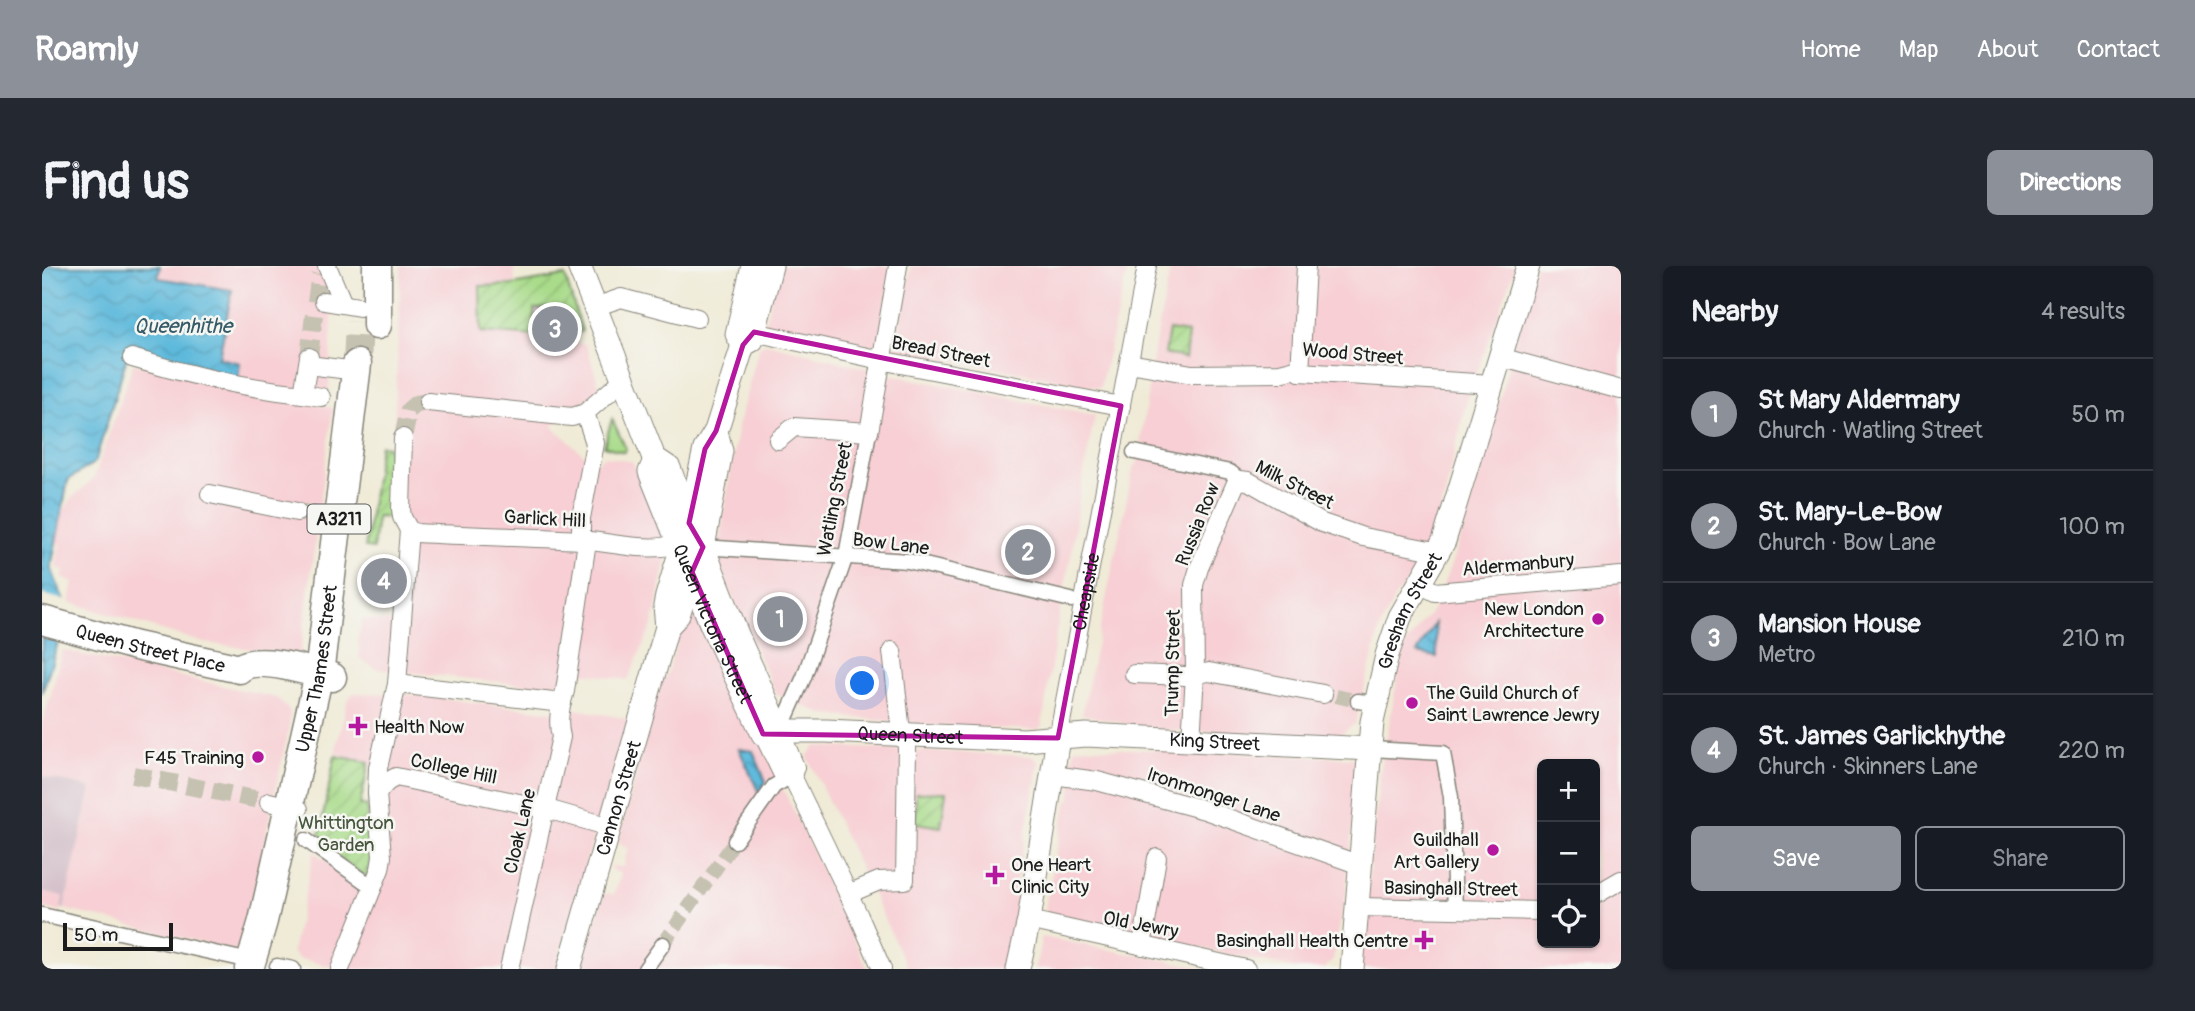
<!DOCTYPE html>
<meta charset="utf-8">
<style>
:root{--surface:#171b24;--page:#242831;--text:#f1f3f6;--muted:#9ea1a6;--line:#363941;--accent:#8c9099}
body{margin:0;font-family:Pangolin,sans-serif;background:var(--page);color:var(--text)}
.controls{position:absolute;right:21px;bottom:21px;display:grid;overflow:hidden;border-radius:10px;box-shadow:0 2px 5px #0004}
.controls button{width:63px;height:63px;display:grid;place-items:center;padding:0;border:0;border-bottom:2px solid var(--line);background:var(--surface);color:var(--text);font:35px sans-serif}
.scale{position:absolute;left:21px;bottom:18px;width:110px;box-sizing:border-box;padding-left:7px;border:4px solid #1c1c1c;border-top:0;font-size:19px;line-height:24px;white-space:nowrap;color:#1c1c1c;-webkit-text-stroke:5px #f6f6f2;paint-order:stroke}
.you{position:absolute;left:821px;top:418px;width:24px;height:24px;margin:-18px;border:5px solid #fff;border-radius:50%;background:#1a73e8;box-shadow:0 0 0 10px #1a73e833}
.badge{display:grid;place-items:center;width:46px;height:46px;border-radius:50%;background:var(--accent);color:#fff;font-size:23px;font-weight:700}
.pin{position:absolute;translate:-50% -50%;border:4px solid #fff;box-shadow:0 2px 7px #0006}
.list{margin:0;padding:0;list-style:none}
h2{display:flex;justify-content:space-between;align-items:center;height:91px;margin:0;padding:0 28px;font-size:30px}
h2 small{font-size:23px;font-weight:400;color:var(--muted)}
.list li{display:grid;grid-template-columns:46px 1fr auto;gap:21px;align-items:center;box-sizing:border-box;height:112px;padding:0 28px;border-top:2px solid var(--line)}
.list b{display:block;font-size:26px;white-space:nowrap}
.list p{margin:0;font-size:23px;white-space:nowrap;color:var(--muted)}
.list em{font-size:23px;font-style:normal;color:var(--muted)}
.actions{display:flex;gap:14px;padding:21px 28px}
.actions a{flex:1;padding:16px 0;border:2px solid var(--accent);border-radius:10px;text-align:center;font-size:24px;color:var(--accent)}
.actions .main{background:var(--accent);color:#fff}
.icon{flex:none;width:38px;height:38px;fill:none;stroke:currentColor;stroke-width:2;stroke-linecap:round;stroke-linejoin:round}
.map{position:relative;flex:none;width:1579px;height:703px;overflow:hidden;border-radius:10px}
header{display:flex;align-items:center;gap:42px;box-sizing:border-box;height:98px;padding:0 35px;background:var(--accent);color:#fff}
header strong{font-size:33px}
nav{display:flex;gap:38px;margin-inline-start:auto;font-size:24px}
.intro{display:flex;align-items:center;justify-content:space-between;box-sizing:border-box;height:168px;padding:0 42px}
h1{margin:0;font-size:49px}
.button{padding:18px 32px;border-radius:10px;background:var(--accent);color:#fff;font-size:24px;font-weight:700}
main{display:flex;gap:42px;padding:0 42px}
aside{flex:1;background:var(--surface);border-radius:10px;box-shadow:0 2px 5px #0004}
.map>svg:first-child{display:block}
.built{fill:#f7cfd4;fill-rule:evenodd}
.industrial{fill:#d2bdc8}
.grass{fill:#a9db8a;stroke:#627c53;stroke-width:2}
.garden{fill:url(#garden-furrows);stroke:#627c53;stroke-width:2}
.water{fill:url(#water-waves);stroke:#3c6a7c;stroke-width:2}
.pier{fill:#f0ebd7}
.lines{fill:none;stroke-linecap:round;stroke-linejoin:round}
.pedestrian-tunnel{stroke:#c6c2b2;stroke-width:14;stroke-dasharray:14 7;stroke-linecap:butt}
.minor-tunnel{stroke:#c6c2b2;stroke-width:18;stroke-dasharray:18 9;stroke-linecap:butt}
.primary-tunnel{stroke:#c6c2b2;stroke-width:28;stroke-dasharray:28 14;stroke-linecap:butt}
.pedestrian-casing{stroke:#86847a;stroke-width:17}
.minor-casing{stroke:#86847a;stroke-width:20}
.tertiary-casing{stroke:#86847a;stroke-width:25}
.primary-casing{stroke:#86847a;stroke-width:31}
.pedestrian{stroke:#fff;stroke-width:14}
.minor{stroke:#fff;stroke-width:18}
.tertiary{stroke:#fff;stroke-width:23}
.primary{stroke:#fff;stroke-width:28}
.rail{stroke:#1c1c1c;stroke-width:4.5}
.marked{fill:none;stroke:#b5179e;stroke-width:5;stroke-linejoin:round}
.poi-dot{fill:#b5179e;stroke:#f6f6f2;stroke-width:2.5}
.labels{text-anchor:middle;stroke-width:5;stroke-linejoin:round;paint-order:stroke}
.shield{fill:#f6f6f2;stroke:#5d5d5c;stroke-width:2}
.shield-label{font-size:18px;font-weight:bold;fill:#1c1c1c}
.street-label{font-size:19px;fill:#1c1c1c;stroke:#f6f6f2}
.poi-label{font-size:19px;fill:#1c1c1c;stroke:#f6f6f2;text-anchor:end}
.park-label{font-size:19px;fill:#46553d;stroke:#f6f6f2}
.water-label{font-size:21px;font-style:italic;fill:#365b68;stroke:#f6f6f2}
</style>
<header>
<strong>Roamly</strong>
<nav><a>Home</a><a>Map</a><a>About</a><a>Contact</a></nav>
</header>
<div class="intro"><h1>Find us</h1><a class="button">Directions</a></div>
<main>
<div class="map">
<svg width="1579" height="703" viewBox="0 0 1579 703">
<defs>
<pattern id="garden-furrows" width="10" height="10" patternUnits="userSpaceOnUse" patternTransform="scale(1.75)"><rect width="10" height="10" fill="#a9db8a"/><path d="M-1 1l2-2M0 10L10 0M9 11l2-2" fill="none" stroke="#91bb76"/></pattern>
<pattern id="water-waves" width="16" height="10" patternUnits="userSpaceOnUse" patternTransform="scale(1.75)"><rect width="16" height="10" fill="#5db9db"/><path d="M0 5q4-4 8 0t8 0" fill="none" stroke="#509ebb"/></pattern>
</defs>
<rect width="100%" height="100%" fill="#f6f6f2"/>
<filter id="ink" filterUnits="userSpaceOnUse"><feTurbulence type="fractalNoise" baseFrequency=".0143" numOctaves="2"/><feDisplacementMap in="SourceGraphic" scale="14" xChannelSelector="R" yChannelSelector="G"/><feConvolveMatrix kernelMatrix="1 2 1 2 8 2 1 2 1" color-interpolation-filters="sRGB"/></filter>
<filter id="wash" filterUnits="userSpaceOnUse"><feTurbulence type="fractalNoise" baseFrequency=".00686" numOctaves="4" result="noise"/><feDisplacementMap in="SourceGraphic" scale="28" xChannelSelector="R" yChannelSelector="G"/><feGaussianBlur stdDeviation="1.57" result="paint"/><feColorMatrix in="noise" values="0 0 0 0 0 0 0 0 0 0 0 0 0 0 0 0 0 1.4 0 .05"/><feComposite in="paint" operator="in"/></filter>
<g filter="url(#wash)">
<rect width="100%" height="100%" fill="#f0ebd7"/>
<!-- built -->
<g class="built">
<path d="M118,0H287L292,6L287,125L239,124L195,118L116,12Z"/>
<path d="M359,0H472L473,17L438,21L439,66L544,78L558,123L510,160L552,198L563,190L591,196L620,266L624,295L611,357L586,414L532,405L513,422L336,403L318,393L316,374L320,353L364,357L360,262L349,239Z"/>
<path d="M737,0H848L839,81L722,59Z"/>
<path d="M869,0H1086L1058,122L854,83Z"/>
<path d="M1129,0H1474L1424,137L1397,254L1372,307L1353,331L1338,362L1313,458L1293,472L1104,463L1040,448L1092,199H1095L1112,84Z"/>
<path d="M1494,0H1579V703H1317L1338,507L1361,382L1394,339L1423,260ZM1500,498H1553V677H1500Z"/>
<path d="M725,77L850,109L1053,149L1036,237L1030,284L1015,361L1000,460L995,464L899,460L783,449L734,428L696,345L675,291L696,159L717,81Z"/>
<path d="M91,98L291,142L258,389L163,377L27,336L31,316L20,312L22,304L14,302L18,278L13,277L22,244L30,232L52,212Z"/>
<path d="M652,333L826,703H540L561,630L565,627L572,628L579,608L569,603V600L581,601L586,582L579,579L577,573L619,415L623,413L635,377L633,373L644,343Z"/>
<path d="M20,384L235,432L248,445L247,462L198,686L22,643L49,522L0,510V454H2Z"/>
<path d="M311,427L363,428L513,446L534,443L586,453L513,703H298L256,692L250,686L272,586L318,618L346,594L345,516L348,504L293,487L305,436Z"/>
<path d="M773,480L989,490L997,496L974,615L973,645L962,703H866L765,490Z"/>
<path d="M1033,481L1312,492L1316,496L1304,627L1291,694L1282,703H1255L1097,669L1096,674L1008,652L1003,642L1024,539L1025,535H1028L1032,507L1028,506Z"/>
<path d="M0,625L22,630L18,646L0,641Z"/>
<path d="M1000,671L1132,696L1164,703H993Z"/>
</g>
<!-- industrial -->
<g class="industrial">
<path d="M506,42L510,71L493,70L491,43Z"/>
<path d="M0,510L49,522L22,643H19L21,630L0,625Z"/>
</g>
<!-- grass -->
<path class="grass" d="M570,153L584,183L582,186L562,180Z"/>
<!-- garden -->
<g class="garden">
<path d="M523,10L540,65L531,72L510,71L506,42L492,43L493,70L439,66L438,20L470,19Z"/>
<path d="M1127,64L1146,67L1143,92L1123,88Z"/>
<path d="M338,179L347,181L348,251H335L331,283L323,282Z"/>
<path d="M293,490L327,496L318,539L325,540L330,585L325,612L276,576Z"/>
<path d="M904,526L899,561L874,557V527Z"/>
</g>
<!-- water -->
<g class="water">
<path d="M0,0H118L116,12L190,24L177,92L198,97L195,118L85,91L53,196L26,214L9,302L23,338L16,377L0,427Z"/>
<path d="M1393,357L1395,391L1375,387Z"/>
<path d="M697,483L711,485L724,516L717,527Z"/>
</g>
<!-- pier -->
<path class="pier" d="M0,328L26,335L19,377L0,371Z"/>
</g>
<g filter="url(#ink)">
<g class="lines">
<!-- pedestrian-tunnel -->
<g class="pedestrian-tunnel">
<path d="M1294,430L1316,435"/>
<path d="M621,678L693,575"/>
</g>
<!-- minor-tunnel -->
<g class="minor-tunnel">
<path d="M274,36L278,8"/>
<path d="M267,91L272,49"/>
<path d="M361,172L367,144L374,138L386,136"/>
<path d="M255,246L278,249"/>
<path d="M91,509L227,536"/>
</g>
<!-- primary-tunnel -->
<path class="primary-tunnel" d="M315,98L317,56"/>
<!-- pedestrian casing -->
<g class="pedestrian-casing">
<g id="pedestrian">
<path d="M1092,186L1188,206L1198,214"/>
<path d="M661,281L866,295L1029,334"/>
<path d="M1316,435L1324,436"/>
<path d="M738,465L762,411L804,290L827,166"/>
<path d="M1329,483L1401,487L1409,531L1413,644"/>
<path d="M264,574L332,622"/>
<path d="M693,575L732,520L750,510"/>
<path d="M0,649L204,694"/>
<path d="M235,700L251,703"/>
<path d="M603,703L621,678"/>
</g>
</g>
<!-- minor casing -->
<g class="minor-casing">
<g id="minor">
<path d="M285,0L301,38"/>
<path d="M282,35L317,41"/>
<path d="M553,41L579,32L655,52"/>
<path d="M712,66L848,96L1079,140"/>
<path d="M1458,91L1579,124"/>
<path d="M90,92C146,109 202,122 261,128L267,91"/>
<path d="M1087,97L1150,108L1238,107L1254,103L1258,106L1450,118"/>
<path d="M266,99L315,105"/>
<path d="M1258,106L1264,0"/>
<path d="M261,128L279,131"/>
<path d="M386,136L530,151L543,147L581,114"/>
<path d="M361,172L359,243L360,251L367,264"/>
<path d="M736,174L752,161L827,166L856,0"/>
<path d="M168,228L255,246"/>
<path d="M367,264L375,267C429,270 484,271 538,274C570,276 605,287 636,278"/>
<path d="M1378,318L1393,326L1579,310"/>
<path d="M1092,408L1144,410L1167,406L1281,428"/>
<path d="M355,418L520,437"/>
<path d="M738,465L753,501L750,510L817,650L840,703"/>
<path d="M721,468L740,507L750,510"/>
<path id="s1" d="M1016,472L1105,0"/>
<path d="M1149,475L1153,408L1152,319L1157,302L1194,217L1198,214L1206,215L1280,257L1321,271L1398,286"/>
<path d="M1011,509L1055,515L1163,544L1318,599"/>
<path d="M335,527L345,516L354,511L505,543L568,561"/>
<path d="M227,536L257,543"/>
<path d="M806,628L837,615L863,614L865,481L858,457L850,385"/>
<path d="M1553,629L1579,614"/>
<path d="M1316,641L1500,645"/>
<path d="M987,654L1204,703"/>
<path d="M1100,680L1115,592"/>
<path d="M298,703L338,603L340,591L335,527L336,502L355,418L367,264"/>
<path d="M467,703L519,471C515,455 518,441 523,425L544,282L539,267V252L553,177L543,147"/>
</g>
</g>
<!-- tertiary casing -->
<g class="tertiary-casing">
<g id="tertiary">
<path d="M537,0L612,192L627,202L647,257L661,281L698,376L738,465"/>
<path d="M701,79L695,68L711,0"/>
<path id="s2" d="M613,194L608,206L670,360L721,468L738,465H784L982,474L1044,469L1329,483"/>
<path d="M625,361L636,349L650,306L661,281L679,185L674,165"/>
<path id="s3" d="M527,703L625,361L623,340L625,330L647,257L663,183L674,165L701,79L710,74L729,0"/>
<path d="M976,703L987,654L1016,472"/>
<path id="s4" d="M1310,703L1330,456L1345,389L1358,351L1402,275L1486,0"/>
</g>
</g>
<!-- primary casing -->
<g class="primary-casing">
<g id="primary">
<path d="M335,0V59"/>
<path id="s5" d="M0,354L94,380L189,401L197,403C213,388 270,406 290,411"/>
<path id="s6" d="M207,703L221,655L277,408L315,98"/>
</g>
</g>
<!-- pedestrian -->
<use href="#pedestrian" class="pedestrian"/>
<!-- minor -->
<use href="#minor" class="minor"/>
<!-- tertiary -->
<use href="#tertiary" class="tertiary"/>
<!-- primary -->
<use href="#primary" class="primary"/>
<!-- rail -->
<path class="rail" d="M494,58L496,70"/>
</g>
</g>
<!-- marked area -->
<path class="marked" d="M712,66L1079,140L1016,472L721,468L650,306L661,281L647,257L663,183L674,165L701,79Z"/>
<!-- markers -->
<g class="poi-dot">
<circle cx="1556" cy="353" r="7"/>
<circle cx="1370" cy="437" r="7"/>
<path d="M312.5 449.5h7v7h7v7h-7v7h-7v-7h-7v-7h7z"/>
<circle cx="216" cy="491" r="7"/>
<circle cx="1451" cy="584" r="7"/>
<path d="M949.5 598.5h7v7h7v7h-7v7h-7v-7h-7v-7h7z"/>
<path d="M1378.5 663.5h7v7h7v7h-7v7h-7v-7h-7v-7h7z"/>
</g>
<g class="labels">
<!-- shield labels -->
<rect class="shield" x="265.5" y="238.5" width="63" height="29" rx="5"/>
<g class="shield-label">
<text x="297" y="259">A3211</text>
</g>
<!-- street labels -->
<g class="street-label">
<text transform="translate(899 85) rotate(11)" y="7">Bread Street</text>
<text transform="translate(1311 87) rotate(5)" y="7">Wood Street</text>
<text transform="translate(1253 218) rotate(27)" y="7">Milk Street</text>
<text transform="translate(792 233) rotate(-79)" y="7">Watling Street</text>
<text transform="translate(503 252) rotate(3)" y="7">Garlick Hill</text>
<text transform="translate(1155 258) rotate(-68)" y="7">Russia Row</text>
<text transform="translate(849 277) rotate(7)" y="7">Bow Lane</text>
<text transform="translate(1476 298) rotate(-5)" y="7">Aldermanbury</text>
<text dy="7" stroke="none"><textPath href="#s1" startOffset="149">Cheapside</textPath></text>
<text dy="7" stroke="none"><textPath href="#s4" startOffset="366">Gresham Street</textPath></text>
<text dy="7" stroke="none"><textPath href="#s2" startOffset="177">Queen Victoria Street</textPath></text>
<text dy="7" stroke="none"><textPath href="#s5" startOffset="112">Queen Street Place</textPath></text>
<text transform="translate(1130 397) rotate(-89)" y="7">Trump Street</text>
<text dy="7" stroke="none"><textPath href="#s6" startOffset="308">Upper Thames Street</textPath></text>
<text dy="7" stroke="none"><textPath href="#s2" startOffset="446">Queen Street</textPath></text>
<text dy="7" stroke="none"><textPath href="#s2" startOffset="751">King Street</textPath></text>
<text transform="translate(412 502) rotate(12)" y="7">College Hill</text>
<text transform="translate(1172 528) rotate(18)" y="7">Ironmonger Lane</text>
<text dy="7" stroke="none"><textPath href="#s3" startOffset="178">Cannon Street</textPath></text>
<text transform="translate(477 565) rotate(-77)" y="7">Cloak Lane</text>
<text transform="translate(1409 622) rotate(1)" y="7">Basinghall Street</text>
<text transform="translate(1099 658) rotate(11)" y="7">Old Jewry</text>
</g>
<!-- poi labels -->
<g class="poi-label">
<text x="1542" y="349">New London<tspan x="1542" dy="22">Architecture</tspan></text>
<text x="1384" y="433" text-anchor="start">The Guild Church of<tspan x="1384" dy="22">Saint Lawrence Jewry</tspan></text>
<text x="332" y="467" text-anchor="start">Health Now</text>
<text x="202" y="498">F45 Training</text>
<text x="1437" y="580">Guildhall<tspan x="1437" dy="22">Art Gallery</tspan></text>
<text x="969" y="605" text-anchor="start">One Heart<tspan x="969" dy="22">Clinic City</tspan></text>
<text x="1366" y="681">Basinghall Health Centre</text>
</g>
<!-- park labels -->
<g class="park-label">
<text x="304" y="563">Whittington<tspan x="304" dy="22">Garden</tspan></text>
</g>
<!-- water labels -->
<g class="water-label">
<text x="141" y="67">Queenhithe</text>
</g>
</g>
</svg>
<div class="controls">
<button>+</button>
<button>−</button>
<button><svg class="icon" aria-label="locate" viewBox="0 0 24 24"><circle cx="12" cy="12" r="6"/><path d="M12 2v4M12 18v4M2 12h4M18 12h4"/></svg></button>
</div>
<div class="scale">50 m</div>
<div class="you"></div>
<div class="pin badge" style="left:738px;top:353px">1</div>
<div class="pin badge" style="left:986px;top:286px">2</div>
<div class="pin badge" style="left:513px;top:63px">3</div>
<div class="pin badge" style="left:342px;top:315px">4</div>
</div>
<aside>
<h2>Nearby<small>4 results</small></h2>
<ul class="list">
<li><span class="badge">1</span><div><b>St Mary Aldermary</b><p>Church · Watling Street</p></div><em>50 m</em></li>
<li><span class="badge">2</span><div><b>St. Mary-Le-Bow</b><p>Church · Bow Lane</p></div><em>100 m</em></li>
<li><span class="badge">3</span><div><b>Mansion House</b><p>Metro</p></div><em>210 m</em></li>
<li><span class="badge">4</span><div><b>St. James Garlickhythe</b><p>Church · Skinners Lane</p></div><em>220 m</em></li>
</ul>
<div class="actions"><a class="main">Save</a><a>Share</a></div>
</aside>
</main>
